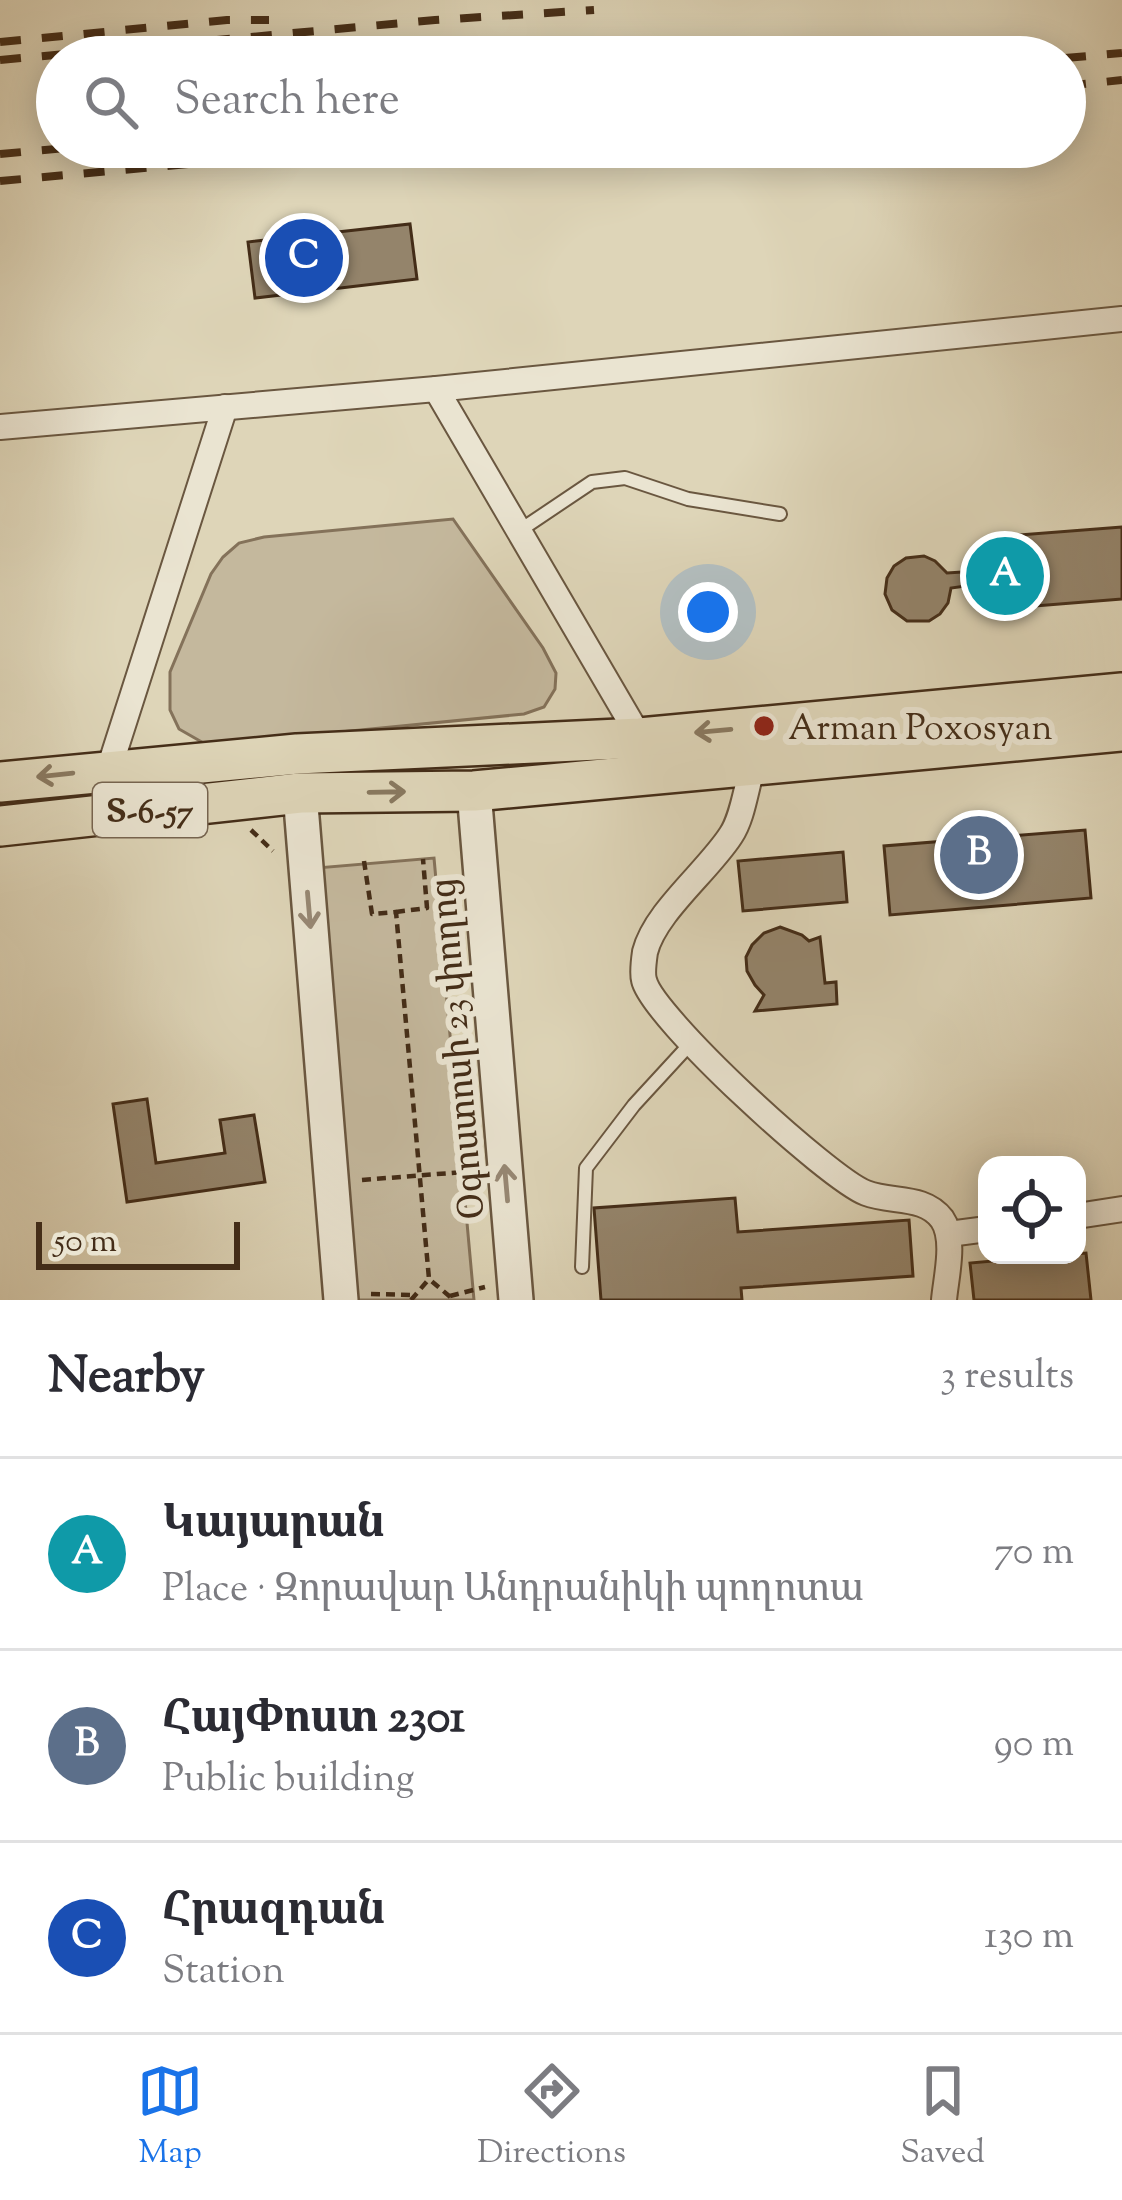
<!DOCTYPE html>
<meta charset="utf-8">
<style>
:root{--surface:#fff;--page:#f2f2f3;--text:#2b2b33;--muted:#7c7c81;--line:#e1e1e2;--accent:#1a73e8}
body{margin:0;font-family:"Sorts Mill Goudy","Noto Serif Armenian",serif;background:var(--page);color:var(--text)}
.controls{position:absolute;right:36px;bottom:36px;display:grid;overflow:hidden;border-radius:24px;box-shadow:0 6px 30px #0003}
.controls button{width:108px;height:108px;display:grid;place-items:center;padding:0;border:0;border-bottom:3px solid var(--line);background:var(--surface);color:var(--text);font:60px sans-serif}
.scale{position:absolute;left:36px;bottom:30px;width:204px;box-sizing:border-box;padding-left:12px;border:6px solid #442d18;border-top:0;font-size:33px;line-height:42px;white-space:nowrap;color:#442d18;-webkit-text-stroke:9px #eae4d1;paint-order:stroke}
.you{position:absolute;left:708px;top:612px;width:42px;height:42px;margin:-30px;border:9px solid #fff;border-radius:50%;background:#1a73e8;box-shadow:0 0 0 18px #1a73e833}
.badge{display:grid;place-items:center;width:78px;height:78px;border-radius:50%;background:var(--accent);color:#fff;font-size:39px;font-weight:700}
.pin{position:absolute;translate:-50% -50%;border:6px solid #fff;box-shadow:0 3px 12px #0006}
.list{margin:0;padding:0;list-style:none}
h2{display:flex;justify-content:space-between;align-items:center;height:156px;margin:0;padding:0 48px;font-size:51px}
h2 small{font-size:39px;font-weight:400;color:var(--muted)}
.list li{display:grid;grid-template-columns:78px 1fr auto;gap:36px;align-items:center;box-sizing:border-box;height:192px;padding:0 48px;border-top:3px solid var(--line)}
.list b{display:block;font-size:45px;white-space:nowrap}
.list p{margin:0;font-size:39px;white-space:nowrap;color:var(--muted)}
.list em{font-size:39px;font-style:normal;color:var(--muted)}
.icon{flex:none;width:66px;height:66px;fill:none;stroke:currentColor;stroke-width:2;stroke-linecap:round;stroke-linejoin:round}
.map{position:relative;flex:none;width:1122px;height:1300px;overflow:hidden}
.search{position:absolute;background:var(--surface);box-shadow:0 6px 30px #0003;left:36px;right:36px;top:36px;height:132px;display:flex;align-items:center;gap:30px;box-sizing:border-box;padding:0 42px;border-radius:66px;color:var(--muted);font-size:45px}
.sheet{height:732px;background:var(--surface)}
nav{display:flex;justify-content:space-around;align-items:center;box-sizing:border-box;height:168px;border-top:3px solid var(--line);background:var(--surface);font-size:33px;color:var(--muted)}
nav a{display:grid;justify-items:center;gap:6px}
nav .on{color:var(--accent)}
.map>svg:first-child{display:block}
.green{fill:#c4b89d;stroke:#84725a;stroke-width:3}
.building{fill:#94846b;stroke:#442d18;stroke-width:3}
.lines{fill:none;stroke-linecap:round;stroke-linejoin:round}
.service-casing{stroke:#6a5740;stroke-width:16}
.minor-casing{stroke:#6a5740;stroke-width:28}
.tertiary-casing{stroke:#6a5740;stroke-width:38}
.primary-casing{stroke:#442d18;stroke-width:44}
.path{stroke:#442d18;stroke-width:4.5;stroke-dasharray:9 6;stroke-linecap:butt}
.service{stroke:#eae4d1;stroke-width:12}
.minor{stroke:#eae4d1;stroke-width:24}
.tertiary{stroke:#eae4d1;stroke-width:33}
.primary{stroke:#ded5b8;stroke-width:39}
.rail{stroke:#442d18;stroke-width:8;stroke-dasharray:21 21;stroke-linecap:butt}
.oneway{stroke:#897960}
.oneway2{stroke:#978874}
.poi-dot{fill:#8f2418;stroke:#eae4d1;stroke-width:4.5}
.labels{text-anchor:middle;stroke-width:12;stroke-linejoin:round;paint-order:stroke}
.shield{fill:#eae4d1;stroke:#766450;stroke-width:3}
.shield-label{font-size:33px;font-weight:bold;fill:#442d18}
.poi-label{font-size:36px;fill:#442d18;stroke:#eae4d1;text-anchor:start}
.street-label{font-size:36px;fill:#442d18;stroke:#eae4d1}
</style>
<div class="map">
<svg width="1122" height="1300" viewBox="0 0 1122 1300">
<rect width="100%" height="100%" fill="#ded5b8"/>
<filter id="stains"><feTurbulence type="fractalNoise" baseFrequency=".00167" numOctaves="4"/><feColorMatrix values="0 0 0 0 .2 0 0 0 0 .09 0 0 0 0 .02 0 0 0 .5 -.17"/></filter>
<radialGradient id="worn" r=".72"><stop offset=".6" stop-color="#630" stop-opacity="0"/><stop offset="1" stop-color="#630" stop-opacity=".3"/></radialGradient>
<!-- green -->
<g class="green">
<path d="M453,519L543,648L556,673L555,689L544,707L524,714L207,745L179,729L170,710V672L211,574L223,557L239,543L264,537Z"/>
<path d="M434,858L474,1300H355L316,868Z"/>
</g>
<!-- building -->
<g class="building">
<path d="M410,224L417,279L255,298L248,242Z"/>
<path d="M1122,527V599L996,609L994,582L951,588L948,603L940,614L929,621H907L892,610L885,594L887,578L894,566L906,558L924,556L935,561L947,573L994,570L992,537Z"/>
<path d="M1085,830L1091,898L890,915L884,846Z"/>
<path d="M843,852L847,902L743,911L738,861Z"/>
<path d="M780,927L802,935L809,941L820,937L825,983L836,982L837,1004L755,1011L764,995L755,985L747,971L746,957L752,945L764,933Z"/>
<path d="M147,1099L156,1163L225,1153L220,1120L254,1115L265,1182L127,1202L113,1104Z"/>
<path d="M735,1198L738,1232L909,1220L913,1276L741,1288L742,1300H601L594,1208Z"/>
<path d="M1086,1253L1091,1300H974L970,1263Z"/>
</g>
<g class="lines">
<!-- service casing -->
<g class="service-casing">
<g id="service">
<path d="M519,531L592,482L625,478L688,499L780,514"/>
<path d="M582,1267L586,1168L634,1105L691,1043"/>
</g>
</g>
<!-- minor casing -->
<g class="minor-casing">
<g id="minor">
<path d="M436,389L640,738"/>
<path d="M0,427L436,389L1122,319"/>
<path d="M753,766C746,787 743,817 731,835C708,871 655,912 645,952C644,959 642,973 644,980C652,1017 829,1179 866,1193C892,1203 924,1195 942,1219C956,1239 946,1277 944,1300"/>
<path d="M109,769L225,407"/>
<path d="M1077,1216L1122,1209"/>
<path d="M949,1234L987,1229"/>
</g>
</g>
<!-- tertiary casing -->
<g class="tertiary-casing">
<g id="tertiary">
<path d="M474,791L516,1300"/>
<path d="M300,793L341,1300"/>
</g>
</g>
<!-- primary casing -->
<g class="primary-casing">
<g id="primary">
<path d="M0,782L297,754L640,738L1122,693"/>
<path d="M0,826L300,793L474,791L1122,731"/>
</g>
</g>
<!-- path -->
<g class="path">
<path d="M251,830L273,851"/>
<path d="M364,861L372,914L396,912L429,1279L454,1300"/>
<path d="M396,912L427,908L423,859"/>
<path d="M362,1180L476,1171"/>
<path d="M371,1294L414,1295"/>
<path d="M450,1296L485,1287"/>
<path d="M411,1300L429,1279"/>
</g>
<!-- service -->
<use href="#service" class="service"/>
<!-- minor -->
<use href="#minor" class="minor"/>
<!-- tertiary -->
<use href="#tertiary" class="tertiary"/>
<!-- primary -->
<use href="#primary" class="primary"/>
<!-- rail -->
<g class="rail">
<path d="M0,42L227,20H269"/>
<path d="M1065,58L1122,53"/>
<path d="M0,60L435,20L594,10"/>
<path d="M1065,86L1122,80"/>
<path d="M0,154L78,147"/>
<path d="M0,181L377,147"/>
</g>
</g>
<!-- one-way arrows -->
<defs><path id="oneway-shaft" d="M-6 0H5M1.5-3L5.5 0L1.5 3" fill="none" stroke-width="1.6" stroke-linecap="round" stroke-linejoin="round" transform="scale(3)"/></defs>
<g class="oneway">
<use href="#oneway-shaft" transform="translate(713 731) rotate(175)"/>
<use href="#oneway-shaft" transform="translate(55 775) rotate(174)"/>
<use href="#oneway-shaft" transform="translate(387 792) rotate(-1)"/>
</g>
<g class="oneway2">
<use href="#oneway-shaft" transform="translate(309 910) rotate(85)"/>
<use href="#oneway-shaft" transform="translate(506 1183) rotate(-95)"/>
</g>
<!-- markers -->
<circle class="poi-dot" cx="764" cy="726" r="12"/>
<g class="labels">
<!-- shield labels -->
<rect class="shield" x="93" y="783" width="114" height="54" rx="9"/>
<g class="shield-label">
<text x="150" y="822">Տ-6-57</text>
</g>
<!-- poi labels -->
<g class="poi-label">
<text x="788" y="739">Arman Poxosyan</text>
</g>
<!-- street labels -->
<g class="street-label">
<text transform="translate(456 1049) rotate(-95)" y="13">Օգոստոսի 23 փողոց</text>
</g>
</g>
<rect width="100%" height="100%" filter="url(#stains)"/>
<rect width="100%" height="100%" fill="url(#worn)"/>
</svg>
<div class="controls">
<button><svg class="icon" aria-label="locate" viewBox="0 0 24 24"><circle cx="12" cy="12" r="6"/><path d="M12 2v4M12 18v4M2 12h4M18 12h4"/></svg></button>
</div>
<div class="scale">50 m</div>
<div class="you"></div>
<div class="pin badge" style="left:1005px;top:576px;background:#0f9aa8">A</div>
<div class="pin badge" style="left:979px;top:855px;background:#5c6f8a">B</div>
<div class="pin badge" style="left:304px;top:258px;background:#1a4fb4">C</div>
<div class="search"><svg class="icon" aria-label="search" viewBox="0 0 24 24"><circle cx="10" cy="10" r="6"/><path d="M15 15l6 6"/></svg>Search here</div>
</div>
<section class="sheet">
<h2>Nearby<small>3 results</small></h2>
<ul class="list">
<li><span class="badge" style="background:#0f9aa8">A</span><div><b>Կայարան</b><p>Place · Զորավար Անդրանիկի պողոտա</p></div><em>70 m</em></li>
<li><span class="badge" style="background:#5c6f8a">B</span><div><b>ՀայՓոստ 2301</b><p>Public building</p></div><em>90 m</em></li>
<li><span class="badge" style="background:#1a4fb4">C</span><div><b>Հրազդան</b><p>Station</p></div><em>130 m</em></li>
</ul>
</section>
<nav>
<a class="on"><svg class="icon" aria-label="map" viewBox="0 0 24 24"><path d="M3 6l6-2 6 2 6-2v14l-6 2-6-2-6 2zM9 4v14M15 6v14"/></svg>Map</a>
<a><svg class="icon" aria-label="directions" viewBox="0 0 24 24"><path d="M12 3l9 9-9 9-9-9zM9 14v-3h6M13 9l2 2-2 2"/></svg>Directions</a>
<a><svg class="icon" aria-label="saved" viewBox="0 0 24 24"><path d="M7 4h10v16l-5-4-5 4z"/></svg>Saved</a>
</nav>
